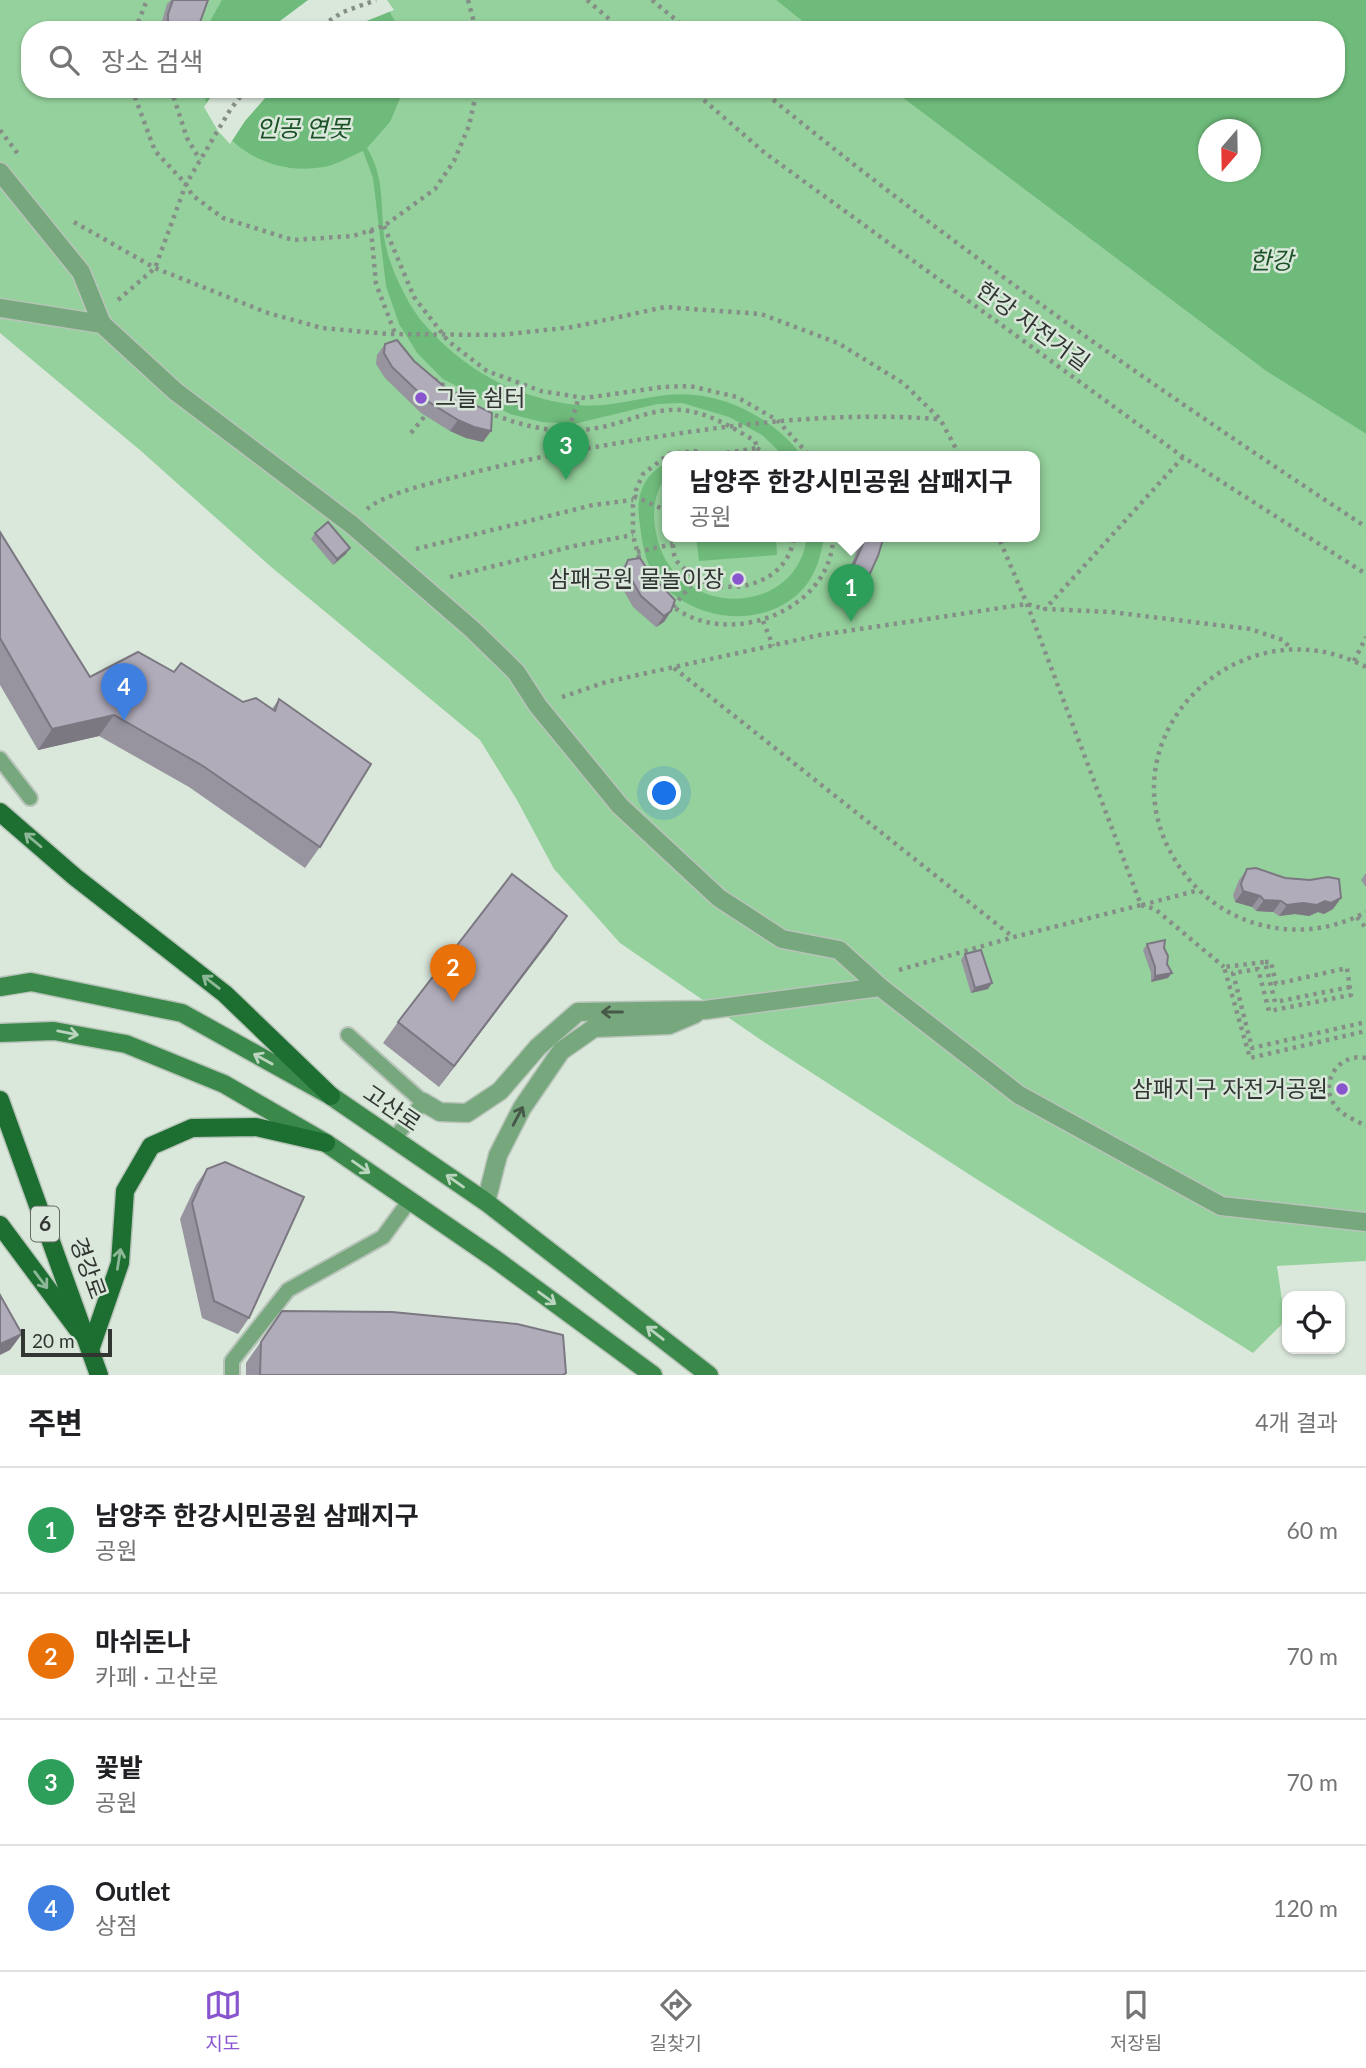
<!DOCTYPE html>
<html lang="ko">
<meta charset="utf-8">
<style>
:root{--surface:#fff;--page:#f6f6f6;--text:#202124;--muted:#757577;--line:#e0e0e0;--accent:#8855ce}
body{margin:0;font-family:Lato,"Noto Sans KR",sans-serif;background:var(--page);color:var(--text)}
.controls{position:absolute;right:21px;bottom:21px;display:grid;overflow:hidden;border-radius:14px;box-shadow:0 2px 5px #0004}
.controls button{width:63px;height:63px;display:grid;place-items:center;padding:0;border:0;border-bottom:2px solid var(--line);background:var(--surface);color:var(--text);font:35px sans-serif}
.compass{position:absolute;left:1198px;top:119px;width:63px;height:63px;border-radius:50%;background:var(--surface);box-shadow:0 2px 5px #0004;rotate:200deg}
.scale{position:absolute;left:21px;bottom:18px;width:91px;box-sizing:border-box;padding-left:7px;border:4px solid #323632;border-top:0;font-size:19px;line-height:24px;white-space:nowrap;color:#323632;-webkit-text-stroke:5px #dae7db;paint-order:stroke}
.you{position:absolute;left:665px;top:794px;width:24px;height:24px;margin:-18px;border:5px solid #fff;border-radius:50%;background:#1a73e8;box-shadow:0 0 0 10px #1a73e833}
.badge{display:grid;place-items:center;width:46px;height:46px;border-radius:50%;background:var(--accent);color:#fff;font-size:23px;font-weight:700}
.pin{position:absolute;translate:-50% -58px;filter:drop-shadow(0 2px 4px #0008)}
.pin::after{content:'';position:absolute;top:37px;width:24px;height:21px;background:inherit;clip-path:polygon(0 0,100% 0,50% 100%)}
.popup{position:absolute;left:662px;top:451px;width:378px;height:91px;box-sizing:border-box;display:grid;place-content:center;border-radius:14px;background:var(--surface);filter:drop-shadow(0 2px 5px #0005);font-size:23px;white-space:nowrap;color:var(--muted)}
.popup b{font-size:26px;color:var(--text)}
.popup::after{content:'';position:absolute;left:50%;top:100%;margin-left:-14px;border:14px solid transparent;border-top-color:var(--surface)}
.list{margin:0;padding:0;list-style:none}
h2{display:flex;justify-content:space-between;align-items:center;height:91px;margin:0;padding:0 28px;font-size:30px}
h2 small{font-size:23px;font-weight:400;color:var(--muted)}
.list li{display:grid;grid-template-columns:46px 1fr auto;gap:21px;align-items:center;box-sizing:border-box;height:126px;padding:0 28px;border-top:2px solid var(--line)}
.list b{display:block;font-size:26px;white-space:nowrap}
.list p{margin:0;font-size:23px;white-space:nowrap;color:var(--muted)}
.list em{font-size:23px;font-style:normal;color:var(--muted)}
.icon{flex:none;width:38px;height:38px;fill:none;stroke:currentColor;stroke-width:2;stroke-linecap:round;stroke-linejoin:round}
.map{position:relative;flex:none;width:1366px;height:1375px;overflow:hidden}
.search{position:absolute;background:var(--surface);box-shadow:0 2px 5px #0004;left:21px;right:21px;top:21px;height:77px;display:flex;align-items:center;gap:18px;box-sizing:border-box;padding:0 24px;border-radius:28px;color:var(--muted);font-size:26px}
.sheet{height:595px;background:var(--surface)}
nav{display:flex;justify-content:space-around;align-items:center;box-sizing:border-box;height:98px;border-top:2px solid var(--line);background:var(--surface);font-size:19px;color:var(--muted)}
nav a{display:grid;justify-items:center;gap:4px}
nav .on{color:var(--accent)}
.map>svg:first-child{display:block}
.green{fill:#95d19c;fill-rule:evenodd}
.water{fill:#6fbb7b;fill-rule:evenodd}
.pier{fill:#dae7db}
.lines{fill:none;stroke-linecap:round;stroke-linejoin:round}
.lane-casing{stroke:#b8c4b9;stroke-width:18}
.street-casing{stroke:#b8c4b9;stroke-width:21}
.secondary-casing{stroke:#b8c4b9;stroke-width:21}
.primary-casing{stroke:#b8c4b9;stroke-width:21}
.path{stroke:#868f87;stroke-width:4.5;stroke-dasharray:3.5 5;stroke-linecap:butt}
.lane{stroke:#77a77d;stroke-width:14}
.street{stroke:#77a77d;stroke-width:18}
.secondary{stroke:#3b894a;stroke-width:18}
.primary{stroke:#1d6f31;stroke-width:18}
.wall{fill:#9794a0}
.shaded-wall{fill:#7b7882}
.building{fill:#b0acba;stroke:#7b7882;stroke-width:2}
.oneway{stroke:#8eb797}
.oneway2{stroke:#475848}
.oneway3{stroke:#bad4be}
.poi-dot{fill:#8855ce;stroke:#dae7db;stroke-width:2.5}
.labels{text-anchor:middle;stroke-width:5;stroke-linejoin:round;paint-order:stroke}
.shield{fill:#dae7db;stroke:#646b65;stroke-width:2}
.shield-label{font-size:21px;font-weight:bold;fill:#323632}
.street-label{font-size:23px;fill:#323632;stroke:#dae7db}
.poi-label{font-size:23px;fill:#323632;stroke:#dae7db;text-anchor:end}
.water-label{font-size:24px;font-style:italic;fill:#1c5227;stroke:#dae7db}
</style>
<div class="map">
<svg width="1366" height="1375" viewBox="0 0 1366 1375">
<rect width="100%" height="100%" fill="#dae7db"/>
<!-- green -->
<path class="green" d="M0,0H776L813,30H30V89H891L1266,371L1366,434V1261L1277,1266L1285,1321L1253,1353L981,1182L764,1042L620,943L554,869L517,800L480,740L270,566L141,451L0,333ZM667,456H1035V536H667Z"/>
<!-- water -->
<g class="water">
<path d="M222,0H383L400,30H205Z"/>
<path d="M776,0H1366V434L1266,371L891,89H1336V30H813ZM1208,130H1250V172H1208Z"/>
<path d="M202,89H404L390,122L367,148C388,182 378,215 387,251C393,274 410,309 426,326C465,371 518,399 578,405C609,408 637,398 667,395C718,389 772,416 802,456H784L762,435L729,417L682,403L657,404L574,424L542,422L510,414L443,379L418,354L399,324L386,286L373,178L363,151C351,156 340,163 328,166C271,179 216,145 202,89Z"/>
<path d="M667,462C667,483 664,476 658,492C651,510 654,532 661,550C688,619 798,615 807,536H824C821,556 816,575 802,590C761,632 689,621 655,576C645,562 642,542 640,525C635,497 642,476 667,462Z"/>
<path d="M696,536H776L777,555L699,561Z"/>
</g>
<!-- pier -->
<g class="pier">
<path d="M308,0H387L394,10L344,30H268Z"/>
<path d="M216,89H273L245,121L230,144L218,131L204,107Z"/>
</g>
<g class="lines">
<!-- lane casing -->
<g class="lane-casing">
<g id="lane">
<path d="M0,759L30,798"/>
<path d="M348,1035L423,1102L394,1139"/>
<path d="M232,1375V1361L288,1290L383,1237L410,1200"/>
</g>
</g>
<!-- street casing -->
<g class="street-casing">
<g id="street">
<path d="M0,172L81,272L102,324"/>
<path d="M0,308L102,324L175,391L352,525L473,630L516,672L538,706L620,806L719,898L782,939L839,950L880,987L1019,1095L1221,1206L1366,1222"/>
<path d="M423,1102L440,1112L467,1113L500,1091L538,1047L578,1012L705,1010L880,987"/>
<path d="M486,1202L498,1155L522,1108L561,1051L594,1028L669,1025L695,1014"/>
</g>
</g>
<!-- secondary casing -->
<g class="secondary-casing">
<g id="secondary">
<path d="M0,987L31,982L182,1013L331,1096L486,1202L709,1375"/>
<path d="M0,1033L54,1031L126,1044L224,1084L326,1143L495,1259L653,1375"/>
</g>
</g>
<!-- primary casing -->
<g class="primary-casing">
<g id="primary">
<path d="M0,812L75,877L225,994L331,1096"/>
<path d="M0,1100L99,1375"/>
<path d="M0,1225L79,1331"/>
<path d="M91,1347L120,1263L125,1191L151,1146L192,1128L256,1127L326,1143"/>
</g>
</g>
<!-- path -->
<g class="path">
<path d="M468,0L476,30"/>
<path d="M587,0L622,30"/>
<path d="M652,0L688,30"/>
<path d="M135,30L147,0"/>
<path d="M315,30L343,12L376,0"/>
<path d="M132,89L155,151L186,184L192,195L223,218L293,240L353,236L384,226L435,189L454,161L469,126L477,89"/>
<path d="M171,89L187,138L200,160"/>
<path d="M691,89L765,153L1183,457L1366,574"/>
<path d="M760,89C953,248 1158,390 1366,527"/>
<path d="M0,130L18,154"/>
<path d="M74,222L155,268L268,313L322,328L389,334L500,335L573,327L665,307L761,314L838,343L903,383L940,419L960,456"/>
<path d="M384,226L414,297L448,341L487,371L541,391L585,398L663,387L690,386L737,397L777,420L810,456"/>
<path d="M371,230L376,284L396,336"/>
<path d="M118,300L155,268L186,184L230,110L246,89"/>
<path d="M434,379L470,403"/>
<path d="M487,412C524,427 557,435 597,428C626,423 651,408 681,410C708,412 733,428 755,441L757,448L707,456L695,451L669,454L643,474L636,490L633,505V535L640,562"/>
<path d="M569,429L579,397"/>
<path d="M411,433L429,411"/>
<path d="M757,448L769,456"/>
<path d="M1183,457L1045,609L1111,612L1250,629L1283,640L1291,649"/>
<path d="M634,496L667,511"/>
<path d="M367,509C387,492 441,481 467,474C530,458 592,447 656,437C750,422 843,412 938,419"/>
<path d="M672,536C673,543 673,552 675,558C677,563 683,567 686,570C720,602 789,587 794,536"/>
<path d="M416,549L593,505L633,500"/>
<path d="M637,552L673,544"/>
<path d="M450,577L574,546L633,535"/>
<path d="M669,603C723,652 833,612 833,536"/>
<path d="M673,607L696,579"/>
<path d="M763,621L773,646"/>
<path d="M1354,661L1366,637"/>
<path d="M1366,667C1240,600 1100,737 1175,860C1191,886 1214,907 1243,919C1283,935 1327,933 1366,912"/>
<path d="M674,668L1013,937"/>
<path d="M562,697L606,682L820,635L1027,604L1045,609"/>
<path d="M1141,905L1155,909L1224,967"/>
<path d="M1142,905L1199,890"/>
<path d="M1357,917L1366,928"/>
<path d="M1265,962H1271L1276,984L1347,968L1351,995L1269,1011L1258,969L1233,973L1252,1048L1366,1022"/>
<path d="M899,970L1014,937L1141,905L1027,604L998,536"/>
<path d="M1350,987L1275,1002L1265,962L1224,967L1250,1058L1366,1031"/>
<path d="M1366,1058C1339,1052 1319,1083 1334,1104C1341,1115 1355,1120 1366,1126"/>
</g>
<!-- lane -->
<use href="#lane" class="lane"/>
<!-- street -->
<use href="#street" class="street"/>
<!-- secondary -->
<use href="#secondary" class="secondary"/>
<!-- primary -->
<use href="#primary" class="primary"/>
</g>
<!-- wall -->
<g class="wall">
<path d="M171,0H208L199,25V30H161V25L167,4Z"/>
<path d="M385,344L414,361L483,442L466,438L450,431L421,413L385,378L376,364L377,355Z"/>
<path d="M0,532L90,677L174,672L243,702L272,709L279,699L320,847L305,868L189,787L99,736L38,750L0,685Z"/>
<path d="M315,533L346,554L333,565L311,539Z"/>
<path d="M859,536H884L858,593L847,606L845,603L841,604L835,593L847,575L856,553Z"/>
<path d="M628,560L671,611L664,622L656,627L633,607L617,579L620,571Z"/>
<path d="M1247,869L1341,898L1333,909L1324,914L1318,912L1309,916L1295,914L1279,916L1273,912L1256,911L1252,907L1235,902L1233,895L1239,880Z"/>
<path d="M1366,873V887L1361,880Z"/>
<path d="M553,937L439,1087L383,1043L398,1022Z"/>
<path d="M1147,944L1164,948L1167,964L1168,978L1151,982V973L1143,950Z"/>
<path d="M965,954L988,989L971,993L961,960Z"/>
<path d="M207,1169L249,1318L238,1334L202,1318L180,1219L196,1185Z"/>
<path d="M282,1311L565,1375H246V1363Z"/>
</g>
<!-- shaded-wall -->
<g class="shaded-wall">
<path d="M458,420L491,431L483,442L466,438L450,431Z"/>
<path d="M350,548L346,554L333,565L337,559Z"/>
<path d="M853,592L845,603L841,604L849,593Z"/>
<path d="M671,611L664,622L656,627L664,616Z"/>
<path d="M114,715L99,736L38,750L52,729Z"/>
<path d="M1243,891L1260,896L1252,907L1235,902Z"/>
<path d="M1341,898L1333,909L1324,914L1318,912L1309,916L1295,914L1279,916L1287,905L1325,901Z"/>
<path d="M1264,900L1281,901L1273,912L1256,911Z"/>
<path d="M567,916L553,937L439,1087L454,1066Z"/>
<path d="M1172,973L1168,978L1151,982L1155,976Z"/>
<path d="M992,983L988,989L971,993L975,988Z"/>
<path d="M22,1334L10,1350L0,1355V1344Z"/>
</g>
<!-- building -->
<g class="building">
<path d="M173,0H208L199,25V30H167L168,26V14Z"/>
<path d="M397,340L414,361L454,395L492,413L491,431L474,427L458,420L429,402L392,367L384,353L385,344Z"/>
<path d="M328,522L350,548L337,559L315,533Z"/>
<path d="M0,532L90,677L138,652L174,672L181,663L243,702L256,698L275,711L279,699L371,764L320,847L203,766L114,715L52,729L0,638Z"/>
<path d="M865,536H884L878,556L866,582L855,595L853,592L849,593L843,582L854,564L864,542Z"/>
<path d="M640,558L651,575L675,600L671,611L664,616L641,596L625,568L628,560Z"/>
<path d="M1256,868L1285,878L1310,880L1328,877L1339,879L1341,898L1331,903L1325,901L1317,905L1303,903L1287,905L1281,901L1264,900L1260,896L1243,891L1241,884L1247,869Z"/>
<path d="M512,874L567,916L454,1066L398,1022Z"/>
<path d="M1165,940L1164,948L1168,956L1167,964L1172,973L1155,976V967L1147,944Z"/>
<path d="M981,950L992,983L975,988L965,954Z"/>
<path d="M225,1162L304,1197L249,1318L214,1301L192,1203L207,1169Z"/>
<path d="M0,1295L22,1334L0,1344Z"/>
<path d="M282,1311L392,1312L517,1324L563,1335L566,1373L563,1375H260L261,1342Z"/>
</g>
<!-- one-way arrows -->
<defs><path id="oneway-shaft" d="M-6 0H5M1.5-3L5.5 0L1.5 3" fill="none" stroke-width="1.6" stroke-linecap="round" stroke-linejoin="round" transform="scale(1.75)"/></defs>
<g class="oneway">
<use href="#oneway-shaft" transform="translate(33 840) rotate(-140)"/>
<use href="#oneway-shaft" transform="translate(211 982) rotate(-142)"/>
<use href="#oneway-shaft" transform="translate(119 1259) rotate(-81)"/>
<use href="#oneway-shaft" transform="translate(41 1280) rotate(53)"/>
</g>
<g class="oneway2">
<use href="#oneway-shaft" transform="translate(612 1012) rotate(-180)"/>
<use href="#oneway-shaft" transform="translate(518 1116) rotate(-62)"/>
</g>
<g class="oneway3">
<use href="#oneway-shaft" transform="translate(68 1033) rotate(11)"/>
<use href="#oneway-shaft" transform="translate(263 1059) rotate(-151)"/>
<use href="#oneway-shaft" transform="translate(361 1167) rotate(35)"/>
<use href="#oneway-shaft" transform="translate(455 1181) rotate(-145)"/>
<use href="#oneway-shaft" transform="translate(547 1298) rotate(36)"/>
<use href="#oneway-shaft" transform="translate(655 1333) rotate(-142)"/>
</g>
<!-- markers -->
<g class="poi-dot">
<circle cx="421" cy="398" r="7"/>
<circle cx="738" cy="579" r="7"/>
<circle cx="1342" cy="1089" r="7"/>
</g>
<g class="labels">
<!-- shield labels -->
<rect class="shield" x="31" y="1206.5" width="28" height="35" rx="5"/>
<g class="shield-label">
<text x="45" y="1231">6</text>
</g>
<!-- street labels -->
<g class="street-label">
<text transform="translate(1033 326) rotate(36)" y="8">한강 자전거길</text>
<text transform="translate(392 1108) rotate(34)" y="8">고산로</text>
<text transform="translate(88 1268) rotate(70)" y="8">경강로</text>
</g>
<!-- poi labels -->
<g class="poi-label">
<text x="435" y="406" text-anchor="start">그늘 쉼터</text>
<text x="724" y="587">삼패공원 물놀이장</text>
<text x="1328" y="1097">삼패지구 자전거공원</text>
</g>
<!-- water labels -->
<g class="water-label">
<text x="303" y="137">인공 연못</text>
<text x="1271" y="269">한강</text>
</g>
</g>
</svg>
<div class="controls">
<button><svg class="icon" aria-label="locate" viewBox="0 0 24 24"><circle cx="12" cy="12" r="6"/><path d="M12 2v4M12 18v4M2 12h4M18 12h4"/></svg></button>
</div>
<svg class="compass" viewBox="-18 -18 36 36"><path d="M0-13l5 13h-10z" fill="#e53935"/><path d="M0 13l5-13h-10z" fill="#757577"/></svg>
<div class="scale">20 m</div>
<div class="you"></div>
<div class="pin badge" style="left:851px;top:622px;background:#2e9e5b">1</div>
<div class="popup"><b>남양주 한강시민공원 삼패지구</b>공원</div>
<div class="pin badge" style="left:453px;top:1002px;background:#e8710a">2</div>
<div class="pin badge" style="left:566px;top:480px;background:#2e9e5b">3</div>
<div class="pin badge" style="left:124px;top:721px;background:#3f7fe0">4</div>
<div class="search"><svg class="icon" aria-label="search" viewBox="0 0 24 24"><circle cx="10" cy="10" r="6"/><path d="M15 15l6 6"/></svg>장소 검색</div>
</div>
<section class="sheet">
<h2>주변<small>4개 결과</small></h2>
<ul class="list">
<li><span class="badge" style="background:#2e9e5b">1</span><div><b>남양주 한강시민공원 삼패지구</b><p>공원</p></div><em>60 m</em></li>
<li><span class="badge" style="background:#e8710a">2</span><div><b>마쉬돈나</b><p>카페 · 고산로</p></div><em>70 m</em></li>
<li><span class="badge" style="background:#2e9e5b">3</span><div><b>꽃밭</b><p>공원</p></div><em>70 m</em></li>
<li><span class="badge" style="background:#3f7fe0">4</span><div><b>Outlet</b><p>상점</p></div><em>120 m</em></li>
</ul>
</section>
<nav>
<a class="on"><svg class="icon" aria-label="map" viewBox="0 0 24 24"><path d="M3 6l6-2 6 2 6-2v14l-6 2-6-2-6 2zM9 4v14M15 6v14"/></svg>지도</a>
<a><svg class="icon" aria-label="directions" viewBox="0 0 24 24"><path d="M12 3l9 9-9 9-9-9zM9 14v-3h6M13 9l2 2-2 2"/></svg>길찾기</a>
<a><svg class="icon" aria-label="saved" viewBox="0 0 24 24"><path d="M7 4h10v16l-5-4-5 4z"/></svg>저장됨</a>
</nav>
